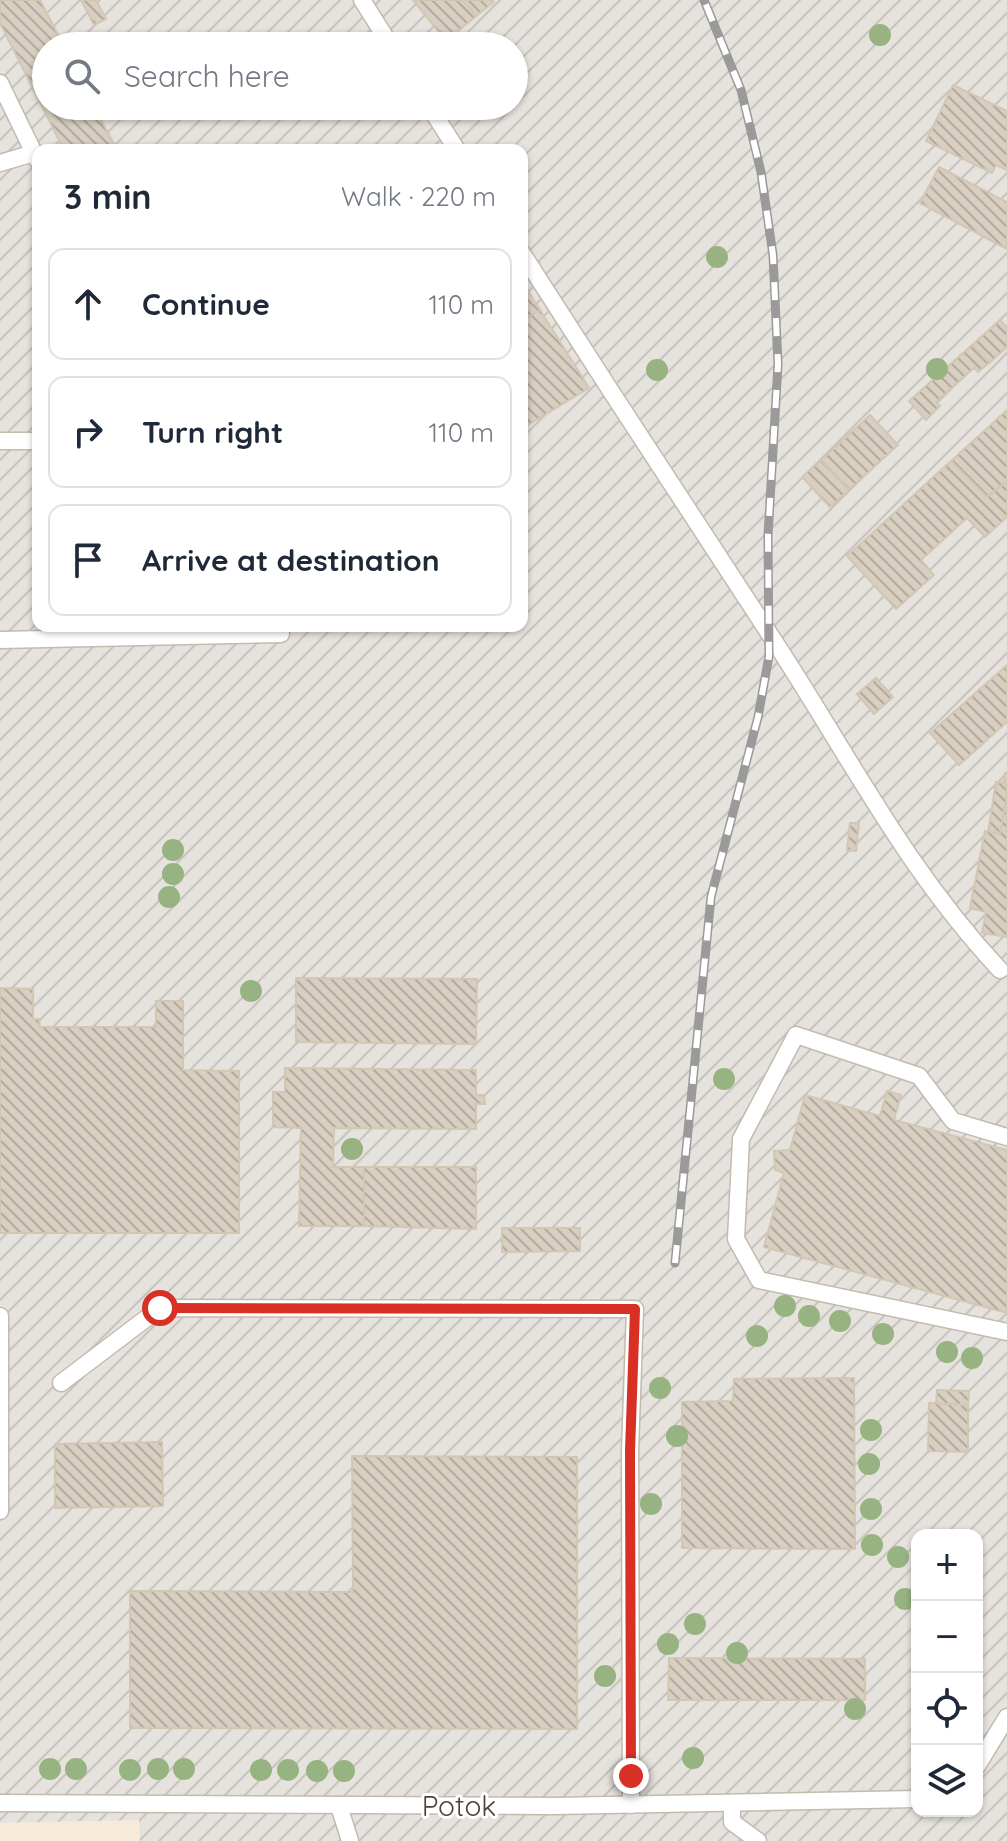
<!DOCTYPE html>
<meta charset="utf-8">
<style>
:root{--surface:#fff;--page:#f6f6f7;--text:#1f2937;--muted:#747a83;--line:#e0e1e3}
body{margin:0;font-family:Quicksand,sans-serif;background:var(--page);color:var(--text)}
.controls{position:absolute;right:24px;bottom:24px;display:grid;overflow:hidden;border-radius:16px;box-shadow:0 2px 6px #0004}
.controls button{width:72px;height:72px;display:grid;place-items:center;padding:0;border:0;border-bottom:2px solid var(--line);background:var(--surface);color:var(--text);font:40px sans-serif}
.stop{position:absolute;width:24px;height:24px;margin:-18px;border:6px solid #d93025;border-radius:50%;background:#fff}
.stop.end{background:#d93025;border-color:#fff;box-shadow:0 2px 8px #0008}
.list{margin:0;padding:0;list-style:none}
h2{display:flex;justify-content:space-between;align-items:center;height:104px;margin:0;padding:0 32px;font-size:34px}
h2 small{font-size:26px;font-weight:400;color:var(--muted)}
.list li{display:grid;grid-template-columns:52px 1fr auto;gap:24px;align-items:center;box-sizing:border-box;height:112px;margin:0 16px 16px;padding:0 16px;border:2px solid var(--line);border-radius:16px}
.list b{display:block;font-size:30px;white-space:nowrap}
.list em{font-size:26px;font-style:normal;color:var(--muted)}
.icon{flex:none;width:44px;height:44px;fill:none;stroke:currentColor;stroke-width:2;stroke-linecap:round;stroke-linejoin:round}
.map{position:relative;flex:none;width:1007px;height:1841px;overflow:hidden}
.search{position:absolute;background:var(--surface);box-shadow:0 2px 6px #0004;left:32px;top:32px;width:496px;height:88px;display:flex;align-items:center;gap:20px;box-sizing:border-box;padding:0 28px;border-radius:44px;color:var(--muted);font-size:30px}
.panel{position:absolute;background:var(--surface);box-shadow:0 2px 6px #0004;left:32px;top:144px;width:496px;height:488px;border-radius:16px}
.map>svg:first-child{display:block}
.commercial{fill:#f7ead8}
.industrial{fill:url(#industrial-furrows);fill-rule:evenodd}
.building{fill:url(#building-back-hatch);stroke:#d3c7b4;stroke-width:2}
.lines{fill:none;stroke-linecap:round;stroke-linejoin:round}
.lane-casing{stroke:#c2bbae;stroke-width:19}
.lane{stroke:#fff;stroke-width:16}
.rail-casing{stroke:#9a9a9a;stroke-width:9}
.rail{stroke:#fff;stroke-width:6;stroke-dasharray:18;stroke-linecap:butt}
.tree{fill:#97b381}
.route{stroke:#d93025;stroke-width:10}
.labels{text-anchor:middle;stroke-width:6;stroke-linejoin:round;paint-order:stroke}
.street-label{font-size:28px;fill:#4b4439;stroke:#fff}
</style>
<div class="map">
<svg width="1007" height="1841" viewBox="0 0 1007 1841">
<defs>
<pattern id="industrial-furrows" width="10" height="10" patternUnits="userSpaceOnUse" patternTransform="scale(2)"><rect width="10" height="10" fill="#e6e2dd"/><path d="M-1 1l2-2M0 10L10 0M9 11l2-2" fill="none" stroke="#c7c3be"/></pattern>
<pattern id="building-back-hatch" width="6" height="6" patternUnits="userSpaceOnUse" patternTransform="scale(2)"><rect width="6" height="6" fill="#d8cfc1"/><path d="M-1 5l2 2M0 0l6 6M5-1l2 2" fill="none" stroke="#b1aa9e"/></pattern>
</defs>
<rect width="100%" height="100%" fill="#f6f3ec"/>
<!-- commercial -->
<path class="commercial" d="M139,1820L140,1841H0V1823Z"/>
<!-- industrial -->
<path class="industrial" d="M0,0H1007V1841H140L139,1820L0,1823ZM46,46H514V106H46ZM38,150H522V626H38ZM917,1535H977V1811H917Z"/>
<!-- building -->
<g class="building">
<path d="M0,0H40L64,46H46V106H94L117,150H64L0,23Z"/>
<path d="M81,0H96L106,19L94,25Z"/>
<path d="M413,0H463L476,16L446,41Z"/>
<path d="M463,0H492L494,2L476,16Z"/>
<path d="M953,85L1007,111V170L996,165L992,173L926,141Z"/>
<path d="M939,167L1007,202V249L920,203Z"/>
<path d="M522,281L540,310L522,321Z"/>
<path d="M540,310L589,388L523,428L522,321Z"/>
<path d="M1000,320L1007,327V347L989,363L972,345Z"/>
<path d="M972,345L989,363L978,372L974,368L936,402L940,406L926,420L909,401Z"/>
<path d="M1007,410V481L987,497L951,461Z"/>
<path d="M870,415L898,445L849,490L821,460Z"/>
<path d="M821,460L849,490L830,507L802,477Z"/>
<path d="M951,461L987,497L1007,481V517L985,537L967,518L921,560L934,575L896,609L847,556Z"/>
<path d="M1007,665V722L959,765L930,733Z"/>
<path d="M876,678L893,697L874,714L857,694Z"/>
<path d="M1005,772L1007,797L1000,834L988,832L996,782L1003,783Z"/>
<path d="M1007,797V937L982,933L986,912L970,908L985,831L1000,834Z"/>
<path d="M850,823H859L856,851L847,850Z"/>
<path d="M296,978L477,979L476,1044L296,1042Z"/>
<path d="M0,988L33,989V1019H39L40,1027H156V1001H183V1070L239,1071V1233H0Z"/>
<path d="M285,1068L476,1070V1095H484L485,1104H476V1129L334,1128L333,1167H364V1226H299L301,1128L273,1127V1092H285Z"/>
<path d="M887,1091L901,1095L894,1120L1007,1150V1313L764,1247L784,1173L775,1170L774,1151L790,1150L805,1095L880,1116Z"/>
<path d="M364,1167H476V1229L364,1226Z"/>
<path d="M502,1228H580V1251L502,1252Z"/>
<path d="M854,1378L855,1549L682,1548V1402L733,1401L734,1379Z"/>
<path d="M937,1390L969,1391L968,1405L936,1404Z"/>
<path d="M929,1403L968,1405V1452L928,1451Z"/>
<path d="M162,1442L163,1506L55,1508V1444Z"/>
<path d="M352,1456L577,1457V1729L130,1728V1591L353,1592Z"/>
<path d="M669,1658L865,1659V1700H668Z"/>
</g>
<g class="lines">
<!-- lane casing -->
<g class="lane-casing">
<g id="lane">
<path d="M362,0L391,46"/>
<path d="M0,83L34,153"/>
<path d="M429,106L457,150"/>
<path d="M0,163L34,153L38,161"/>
<path d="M522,253C607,386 693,518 780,650C853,763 907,870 1000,970"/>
<path d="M0,441H38"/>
<path d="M0,640L281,634L276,626"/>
<path d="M1007,1137L953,1121L919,1076L796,1035L741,1139L736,1239L759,1280L1007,1332"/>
<path d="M0,1316V1511"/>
<path d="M61,1383L160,1308L635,1309L630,1451L631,1805"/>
<path d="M977,1766L1007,1717"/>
<path d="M0,1803L554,1806L917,1799"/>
<path d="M732,1805V1822L758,1841"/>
<path d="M339,1806L350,1841"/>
</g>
</g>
<!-- lane -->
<use href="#lane" class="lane"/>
<!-- rail casing -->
<g class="rail-casing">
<path id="rail" d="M675,1263L711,897L758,717L769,656L768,536L778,364L773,255L761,172L741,90L704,0"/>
</g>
<!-- rail -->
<use href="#rail" class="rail"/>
</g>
<!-- trees -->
<g class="tree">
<circle cx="880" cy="35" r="11"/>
<circle cx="717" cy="257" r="11"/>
<circle cx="937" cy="369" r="11"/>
<circle cx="657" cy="370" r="11"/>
<circle cx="173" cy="850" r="11"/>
<circle cx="173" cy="874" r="11"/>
<circle cx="169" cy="897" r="11"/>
<circle cx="251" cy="991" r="11"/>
<circle cx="724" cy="1079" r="11"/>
<circle cx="352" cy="1149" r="11"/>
<circle cx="785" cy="1306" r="11"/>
<circle cx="809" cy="1316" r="11"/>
<circle cx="840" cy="1321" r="11"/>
<circle cx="883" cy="1334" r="11"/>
<circle cx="757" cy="1336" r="11"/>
<circle cx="947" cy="1352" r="11"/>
<circle cx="972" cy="1358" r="11"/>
<circle cx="660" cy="1388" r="11"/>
<circle cx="871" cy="1430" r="11"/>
<circle cx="677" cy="1436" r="11"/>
<circle cx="869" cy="1464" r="11"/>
<circle cx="651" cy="1504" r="11"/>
<circle cx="871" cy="1509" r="11"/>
<circle cx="872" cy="1545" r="11"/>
<circle cx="898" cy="1557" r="11"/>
<circle cx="905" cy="1599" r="11"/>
<circle cx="695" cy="1624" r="11"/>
<circle cx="668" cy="1644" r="11"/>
<circle cx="737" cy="1653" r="11"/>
<circle cx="605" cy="1676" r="11"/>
<circle cx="855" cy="1709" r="11"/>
<circle cx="693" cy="1758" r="11"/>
<circle cx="50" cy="1769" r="11"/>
<circle cx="76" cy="1769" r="11"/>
<circle cx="158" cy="1769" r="11"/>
<circle cx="184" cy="1769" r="11"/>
<circle cx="130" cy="1770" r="11"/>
<circle cx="261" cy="1770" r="11"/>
<circle cx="288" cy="1770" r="11"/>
<circle cx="317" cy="1771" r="11"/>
<circle cx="344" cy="1771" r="11"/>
</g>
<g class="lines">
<!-- route -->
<path class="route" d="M160,1308L635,1309L630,1451L631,1776"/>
</g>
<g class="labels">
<!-- street labels -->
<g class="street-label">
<text x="459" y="1816">Potok</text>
</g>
</g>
</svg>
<div class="controls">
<button>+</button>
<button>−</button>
<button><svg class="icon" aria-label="locate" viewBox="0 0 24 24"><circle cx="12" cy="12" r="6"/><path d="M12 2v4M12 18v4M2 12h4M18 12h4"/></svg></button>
<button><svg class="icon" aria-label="layers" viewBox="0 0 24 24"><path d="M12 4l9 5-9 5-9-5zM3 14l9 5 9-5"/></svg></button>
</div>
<div class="stop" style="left:160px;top:1308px"></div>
<div class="stop end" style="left:631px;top:1776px"></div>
<div class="search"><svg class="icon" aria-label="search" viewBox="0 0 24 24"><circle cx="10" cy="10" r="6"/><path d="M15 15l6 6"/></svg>Search here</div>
<section class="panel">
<h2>3 min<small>Walk · 220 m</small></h2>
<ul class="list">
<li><svg class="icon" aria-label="ahead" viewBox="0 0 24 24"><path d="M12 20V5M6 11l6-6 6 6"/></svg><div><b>Continue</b></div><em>110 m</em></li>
<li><svg class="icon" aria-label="right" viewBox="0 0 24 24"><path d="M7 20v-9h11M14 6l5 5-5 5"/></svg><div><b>Turn right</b></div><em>110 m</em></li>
<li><svg class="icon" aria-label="arrive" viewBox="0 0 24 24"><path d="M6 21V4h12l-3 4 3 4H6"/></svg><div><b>Arrive at destination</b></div></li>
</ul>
</section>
</div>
